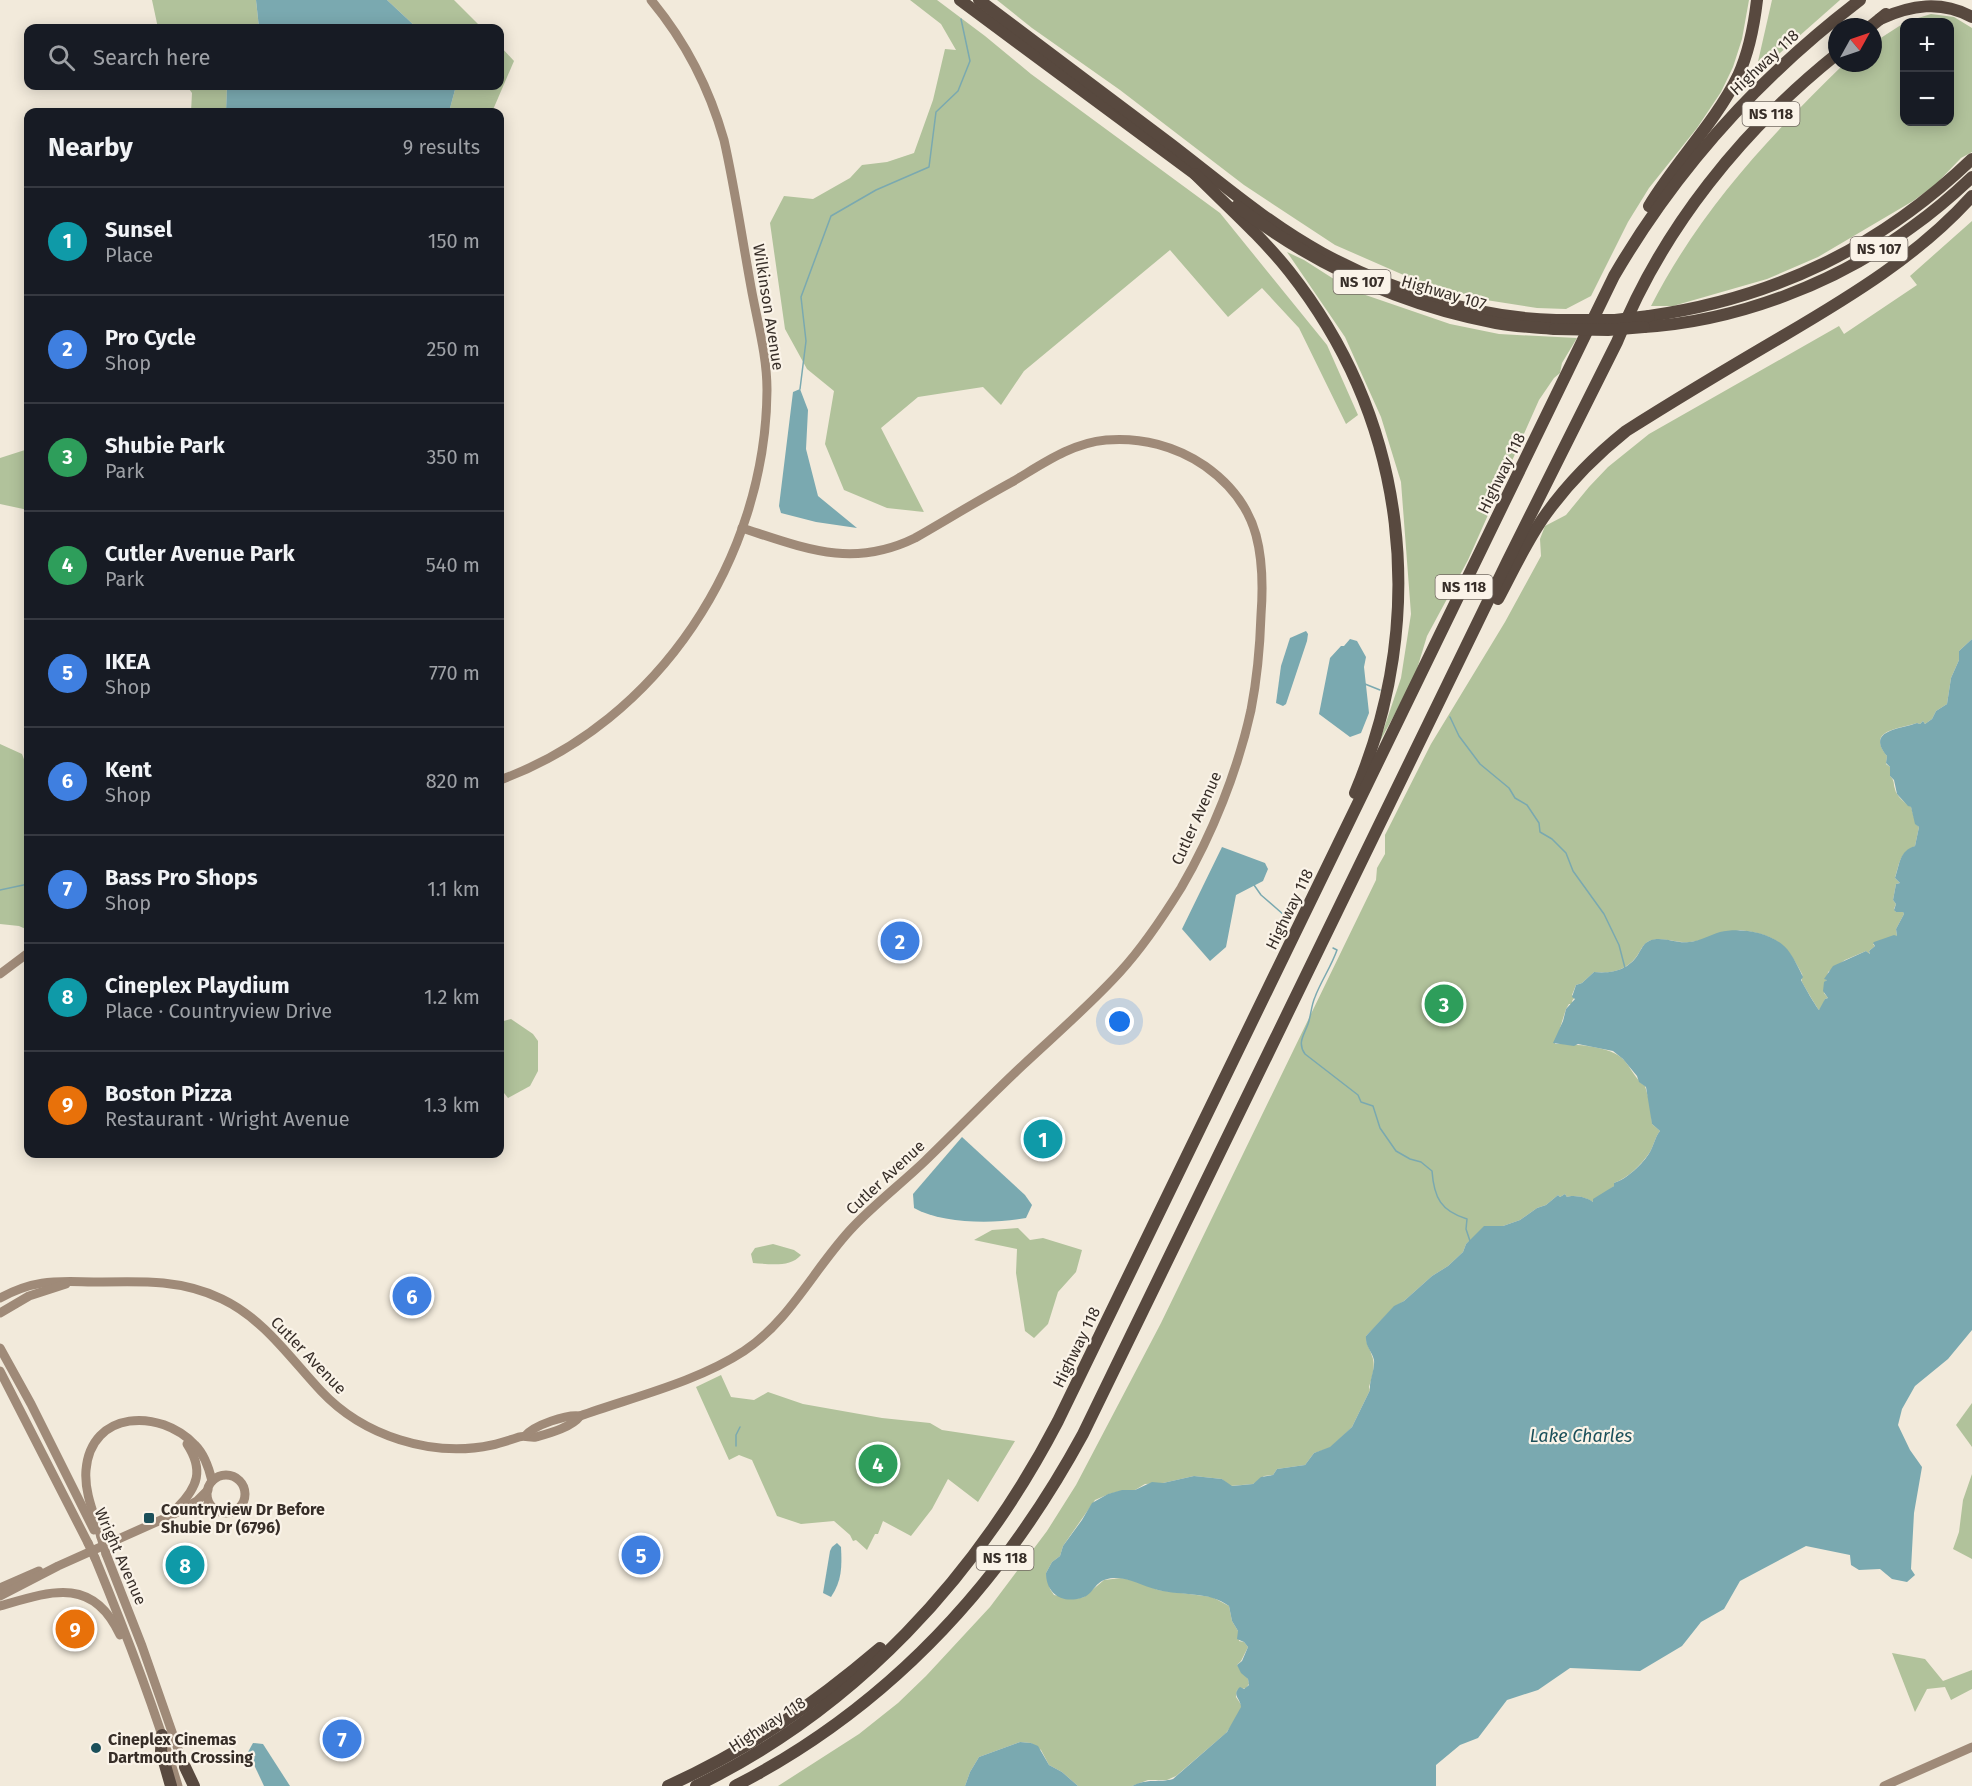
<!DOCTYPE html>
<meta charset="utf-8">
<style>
:root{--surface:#171b24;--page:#20242c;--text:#f1f3f6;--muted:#9ea1a6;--line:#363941;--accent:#b45309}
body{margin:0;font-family:"Fira Sans",sans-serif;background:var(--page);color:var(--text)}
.controls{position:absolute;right:18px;top:18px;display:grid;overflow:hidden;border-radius:12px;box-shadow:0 3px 15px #0003}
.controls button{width:54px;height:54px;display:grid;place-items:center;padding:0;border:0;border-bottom:2px solid var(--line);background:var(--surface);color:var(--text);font:30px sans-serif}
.compass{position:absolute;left:1828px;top:18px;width:54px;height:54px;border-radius:50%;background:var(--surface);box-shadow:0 3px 15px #0003;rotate:50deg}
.you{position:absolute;left:1120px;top:1022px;width:21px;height:21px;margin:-15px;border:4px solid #fff;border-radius:50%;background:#1a73e8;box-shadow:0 0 0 9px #1a73e833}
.badge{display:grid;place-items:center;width:39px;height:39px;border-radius:50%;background:var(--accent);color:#fff;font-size:20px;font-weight:700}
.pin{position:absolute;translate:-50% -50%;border:3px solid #fff;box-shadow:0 2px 6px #0006}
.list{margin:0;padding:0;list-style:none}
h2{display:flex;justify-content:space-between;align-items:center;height:78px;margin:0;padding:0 24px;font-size:26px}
h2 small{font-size:20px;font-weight:400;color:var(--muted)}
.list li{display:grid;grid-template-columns:39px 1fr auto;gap:18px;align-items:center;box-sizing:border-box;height:108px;padding:0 24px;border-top:2px solid var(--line)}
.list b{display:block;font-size:22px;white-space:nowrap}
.list p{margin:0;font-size:20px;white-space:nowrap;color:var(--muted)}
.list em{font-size:20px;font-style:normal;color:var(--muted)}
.icon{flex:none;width:33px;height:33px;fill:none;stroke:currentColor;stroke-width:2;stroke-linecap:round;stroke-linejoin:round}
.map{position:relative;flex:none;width:1972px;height:1786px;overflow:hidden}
.search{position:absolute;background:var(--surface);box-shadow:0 3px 15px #0003;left:24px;top:24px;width:480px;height:66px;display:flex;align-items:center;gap:15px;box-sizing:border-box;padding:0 21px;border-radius:12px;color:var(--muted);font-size:22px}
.panel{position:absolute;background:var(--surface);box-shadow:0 3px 15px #0003;left:24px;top:108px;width:480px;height:1050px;border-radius:12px}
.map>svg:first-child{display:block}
.green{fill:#b1c29b}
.water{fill:#7aa9b0}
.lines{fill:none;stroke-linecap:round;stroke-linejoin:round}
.stream{stroke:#7aa9b0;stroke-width:1.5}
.secondary{stroke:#9f8a78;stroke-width:9}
.highway{stroke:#58493f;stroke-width:12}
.secondary-bridge{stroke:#9f8a78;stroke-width:9}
.highway-bridge{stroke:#58493f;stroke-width:12}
.poi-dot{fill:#1c505a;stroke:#faf3e8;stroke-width:2}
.labels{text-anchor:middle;stroke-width:4.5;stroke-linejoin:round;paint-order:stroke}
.shield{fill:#faf3e8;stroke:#726962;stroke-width:1.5}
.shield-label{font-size:15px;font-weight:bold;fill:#372e28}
.street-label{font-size:16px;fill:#372e28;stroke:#faf3e8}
.poi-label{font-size:16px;font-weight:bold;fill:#372e28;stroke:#faf3e8;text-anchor:start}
.water-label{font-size:18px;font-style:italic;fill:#1c505a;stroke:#faf3e8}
</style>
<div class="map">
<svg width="1972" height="1786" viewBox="0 0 1972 1786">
<rect width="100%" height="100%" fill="#f2eadb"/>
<!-- green -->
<g class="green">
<path d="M152,0H256L259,28H158Z"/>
<path d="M387,0H454L482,28H417Z"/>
<path d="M910,0H937L985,36L1031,74L1220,213L1327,345L1358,415L1346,424L1299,328L1262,288L1228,317L1170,250L1024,371L1001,405L983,387L918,397L881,428L924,512L887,508L844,490L825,444L834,391L807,369L785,329L770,223L784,196L813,199L850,178L862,165L887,162L914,153L933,100L945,49L956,50L941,24Z"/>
<path d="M997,0H1749L1742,39L1733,67L1721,92L1697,128L1649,188L1628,222L1591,296L1566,309L1537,308L1486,300L1415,280L1335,245L1244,185L1120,90L1032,28Z"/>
<path d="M1772,0H1840L1763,68L1757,66Z"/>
<path d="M1931,14L1954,17L1972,28V152L1961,158L1935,185L1913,201L1818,257L1767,279L1673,306H1651C1701,209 1767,139 1845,63H1873V43L1904,23V122H1950V22H1905Z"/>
<path d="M500,46L514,61L492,112H449L456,86H500Z"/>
<path d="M187,86H227L226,112H191L192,93Z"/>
<path d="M1972,221V639L1959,651V660L1951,678L1947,704L1936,711L1932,719L1925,724L1923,721L1920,724L1917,723C1901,729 1865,729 1887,756L1886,764L1890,767V776C1895,781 1893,783 1895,789C1896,796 1906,804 1911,807L1916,824L1919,827L1915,846C1899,854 1900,862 1895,878L1900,883L1896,884L1893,900L1896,904L1894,909L1896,912H1903L1904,914L1896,929L1897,936L1873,944L1875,946L1869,951L1870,954L1866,951L1845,960L1828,972L1827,980L1825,982L1824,993L1828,998L1825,999L1823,1007L1819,1010C1817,1008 1803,984 1802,982C1801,979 1803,976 1802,974C1786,943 1774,934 1740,930C1724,934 1707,940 1690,942C1677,944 1663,936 1649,941C1644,944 1643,946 1640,951C1630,969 1615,974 1594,972L1582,983L1576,985L1572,995L1575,997L1572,1001L1574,1004H1569L1566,1009L1555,1044C1575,1044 1611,1046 1624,1060C1631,1068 1636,1080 1645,1086L1651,1107L1652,1124L1660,1131C1655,1137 1654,1145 1650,1152C1642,1164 1628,1178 1614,1183V1186L1593,1202C1588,1198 1574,1194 1567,1197L1565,1194L1560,1197L1558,1195L1546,1205L1537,1208L1520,1220L1503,1226L1487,1227L1481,1231L1466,1244L1463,1252L1448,1266L1432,1276L1404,1301L1394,1307L1366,1336C1366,1345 1370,1348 1372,1356C1376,1365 1372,1378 1369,1387L1370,1390L1352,1427L1330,1448L1314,1453L1305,1465L1277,1469L1273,1475L1264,1476L1253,1484L1230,1486L1222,1479L1194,1476L1163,1483L1145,1484L1135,1490H1125L1109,1494L1095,1500L1063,1546L1060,1556L1052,1562L1046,1573L1050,1589L1054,1595L1075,1599L1084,1597L1104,1580L1121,1578L1137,1581L1158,1590L1212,1597L1229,1606L1232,1621L1238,1631L1239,1641L1244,1642L1248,1647L1241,1661L1237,1665L1248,1679L1249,1684L1246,1688L1237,1690L1236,1697L1242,1706L1237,1718L1226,1733L1176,1776L1167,1780H1148L1132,1786H1078L1062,1772L1049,1765L1041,1750L1031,1743L1020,1742L979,1757L970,1772L965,1786H778L859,1734L898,1703L926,1676L990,1607L1047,1531L1076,1485L1161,1323L1376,880L1377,868L1385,854V835L1431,744L1505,622L1541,556L1540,539L1545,526L1566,515L1589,487L1608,467L1649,434L1839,326L1844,334L1917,285L1910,276Z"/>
<path d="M1287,252L1304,260L1351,290L1450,324L1499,334L1577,338L1562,363L1560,373L1554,378L1539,400L1468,560L1427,636L1414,679L1379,743L1401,678L1411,614L1401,482L1381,417L1345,337Z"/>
<path d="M28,449V510L0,504V458Z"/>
<path d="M0,744L22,754L28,770V930L19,926L0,924Z"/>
<path d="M511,1019L533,1034L538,1041V1071L530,1086L508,1098L500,1088V1022Z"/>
<path d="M1018,1228L1030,1240L1043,1238L1082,1250L1076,1272L1058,1292L1048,1324L1034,1338L1025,1331L1016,1273L1017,1249L974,1240L992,1230Z"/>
<path d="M773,1244L794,1250L801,1255C790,1268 769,1264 753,1263L751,1254L755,1248Z"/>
<path d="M721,1375L731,1397L754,1400L768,1392L803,1404L882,1418L930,1423L942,1430L1015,1441L978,1502L948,1479L932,1509L911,1536L883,1521L878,1534H875L867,1550L856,1540L853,1541L850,1535L834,1521L801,1524L777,1516L752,1460L739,1455L729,1460L696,1387Z"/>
<path d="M1972,1403V1447L1956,1425Z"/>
<path d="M1972,1474V1559L1953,1549L1959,1532L1963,1500Z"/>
<path d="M1892,1653L1925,1659L1943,1681L1972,1670V1689L1951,1700L1945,1687L1927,1689L1915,1712Z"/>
</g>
<!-- water -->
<g class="water">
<path d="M256,0H387L417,28H259Z"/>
<path d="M227,86H456L449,112H226Z"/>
<path d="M800,389L808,410L806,449L818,496L857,528L816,522L781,513L779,506L793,392Z"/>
<path d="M1306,631L1308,634L1307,641L1286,704L1283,706L1276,703L1281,666L1290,638Z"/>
<path d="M1350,639L1357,641L1366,657L1364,667L1369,713L1361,733L1350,737L1319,714L1330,658L1341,646H1344Z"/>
<path d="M1972,639V1330L1948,1359L1915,1386L1902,1409L1898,1425L1910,1450L1922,1467L1914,1513L1911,1569L1915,1575L1907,1582L1892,1579L1880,1569L1859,1570L1851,1565L1850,1555L1806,1546L1740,1581L1724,1609L1701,1622L1682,1646L1640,1671L1570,1668L1538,1690L1507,1700L1478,1738L1460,1745L1436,1765V1786H1132C1148,1778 1159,1783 1173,1779L1227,1732L1241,1707C1241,1699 1231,1695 1240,1687L1244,1689L1249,1685L1248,1679L1241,1673L1237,1665L1242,1661L1248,1647L1244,1642L1237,1639L1238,1631L1232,1621L1229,1606C1209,1591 1182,1596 1158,1590C1142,1586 1131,1578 1114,1578C1094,1579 1095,1593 1084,1597C1063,1605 1046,1594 1046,1573L1052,1562L1060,1556L1063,1546L1082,1520L1092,1503L1108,1494L1122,1490H1135L1152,1482L1163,1483L1194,1476L1222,1479L1232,1486L1253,1484L1261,1477L1273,1475L1277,1469L1305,1465L1314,1453L1330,1447L1352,1427L1370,1390C1369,1381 1375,1370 1374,1360C1372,1351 1365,1347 1366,1336L1394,1306L1404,1301L1432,1276L1448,1266L1463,1252L1466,1244L1484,1226H1503L1520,1220L1537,1208L1546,1205L1558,1195L1560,1197L1565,1194L1567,1197C1574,1194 1589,1198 1593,1202V1199L1614,1186V1183C1627,1179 1643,1164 1650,1152C1654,1145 1655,1137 1660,1131L1652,1124L1646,1087L1639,1082L1637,1076L1623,1059L1613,1051L1578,1044L1574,1046L1553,1043L1563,1021L1566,1009L1575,999L1572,997L1576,985L1582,983L1594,972C1614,974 1631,969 1640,951C1643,947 1643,944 1649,941C1661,935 1676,944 1689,942C1700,941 1710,935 1720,932C1741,927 1776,932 1790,953C1795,960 1799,969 1803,977L1801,980C1804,986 1815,1005 1819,1010L1825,999L1828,998L1823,991L1824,982L1827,980L1824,979L1833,966L1866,951L1870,954L1869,951L1875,946L1873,943L1874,942L1894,935L1897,936L1896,929L1904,914L1903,912H1896L1894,910L1896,904L1893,900L1896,884L1900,883L1895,878C1900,864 1899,851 1915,846L1919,827L1915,824L1911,807L1908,806L1897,794L1894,780L1890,776V767L1886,763L1887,756C1865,730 1901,729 1917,723L1920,724L1923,721L1925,724L1932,719L1936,711L1947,704L1951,678L1959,660V651Z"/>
<path d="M1222,847L1265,863L1268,869L1263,881L1236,895L1226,947L1210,961L1182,929Z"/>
<path d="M962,1137L1025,1195L1032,1205L1026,1218C995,1224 942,1224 914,1208L913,1194Z"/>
<path d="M837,1543L841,1547C842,1566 842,1581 831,1597L823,1593L830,1551L832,1547Z"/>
<path d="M1020,1742L1031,1743L1038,1746L1049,1765L1062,1772L1078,1786H965L970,1772L979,1757Z"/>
<path d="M253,1743L263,1744L290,1786H264L248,1752Z"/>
</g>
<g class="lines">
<!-- stream -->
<g class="stream">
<path d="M800,389L806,341L801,297L831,216L876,190L929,167L936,112L958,91L970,61L961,19"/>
<path d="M1365,684L1380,690"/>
<path d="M1450,717L1459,736L1480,764L1509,788L1515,798L1527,805L1539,823L1540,832L1552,839L1566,853L1573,871L1604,914L1619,945L1625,968"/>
<path d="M1254,885L1261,895L1284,915"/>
<path d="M0,890L28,884"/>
<path d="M1333,948L1337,950C1331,967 1321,981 1315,997C1311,1006 1311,1016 1308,1024C1304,1035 1297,1043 1305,1054L1358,1095L1361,1102L1373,1106L1380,1128L1396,1151L1410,1159L1421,1162L1432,1171C1434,1198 1441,1211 1467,1219L1466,1229L1470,1241"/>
<path d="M736,1446V1435L740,1427"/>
</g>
<!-- secondary -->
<g class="secondary">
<path d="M500,780C659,722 766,558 767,390C767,355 757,321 751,287C742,238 735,189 724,140C709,87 686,42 651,0"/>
<path d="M0,974L28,953"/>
<path d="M0,1298C39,1277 60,1282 102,1282C144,1281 183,1280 222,1299C264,1319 290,1358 321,1391C363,1436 432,1458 492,1445C501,1443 510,1440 519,1437C525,1435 530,1438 536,1437C550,1433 572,1427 580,1416"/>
<path d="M0,1313L29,1296L66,1284"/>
<path d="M0,1348L31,1404L94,1530"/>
<path d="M0,1371L88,1543"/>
<path d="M525,1436C534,1425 567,1414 580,1416C633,1397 697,1382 744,1351C791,1320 816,1265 854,1226C876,1203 902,1183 925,1161C957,1130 989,1097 1022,1066C1055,1035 1090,1005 1120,972C1143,947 1163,917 1181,888C1212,835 1238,770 1251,710C1257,679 1260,646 1261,615C1263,588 1263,561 1256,535C1248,506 1229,483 1205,466C1176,446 1141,437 1106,440C1071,443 1041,465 1012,482C979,500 948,519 915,538C852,569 804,548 742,528"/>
<circle cx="226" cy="1494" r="19"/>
<path d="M177,1508C198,1487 204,1470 187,1444"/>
<path d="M183,1512L205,1507L216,1510"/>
<path d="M101,1537C95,1516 84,1493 86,1470C91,1410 160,1408 195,1445C205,1455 209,1468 212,1481"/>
<path d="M106,1554L142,1646L186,1772"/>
<path d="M95,1558C126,1633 155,1708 178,1786"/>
<path d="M0,1588L39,1571"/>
<path d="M0,1596L58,1566L172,1515L197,1501L208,1490"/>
<path d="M0,1606C51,1591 93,1576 120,1635"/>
<path d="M1884,1786L1972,1747"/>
</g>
<!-- highway -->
<g class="highway">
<path d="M960,0L1199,177"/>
<path d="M979,0C1042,47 1105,95 1168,142C1218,180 1267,223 1322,253C1392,291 1476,318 1556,320"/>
<path d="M1880,19C1911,5 1941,0 1972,17"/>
<path d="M1870,27L1886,14"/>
<path d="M1195,174C1227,206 1261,236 1289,271C1409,423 1429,617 1355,793"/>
<path d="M1237,206C1314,265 1400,305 1496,323C1516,327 1536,327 1555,329"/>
<path d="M1649,206C1676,161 1715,123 1738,76C1749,52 1754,26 1757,0"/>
<path d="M1649,316C1775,298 1880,247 1972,159"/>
<path d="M1644,327C1738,321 1837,283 1912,227C1933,212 1953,195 1972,177"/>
<path d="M1498,599C1513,571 1527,540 1546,514C1569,482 1596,455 1626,431C1678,398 1730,367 1783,336C1851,296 1919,255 1972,196"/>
<path d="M162,1735L161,1751L171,1786"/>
<path d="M185,1767L194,1786"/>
<path d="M668,1786C749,1749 813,1705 880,1648"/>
<path d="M696,1786C855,1709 977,1577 1058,1421L1614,276C1678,166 1759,77 1860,0"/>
<path d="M735,1786C889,1707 1001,1585 1083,1434L1507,562L1617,342C1662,229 1742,130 1837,54"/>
</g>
<!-- secondary-bridge -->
<g class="secondary-bridge">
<path d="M101,1537L106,1554"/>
<path d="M88,1543L95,1558"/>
</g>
<!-- highway-bridge -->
<g class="highway-bridge">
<path d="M1556,320H1615L1649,316"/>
<path d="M1555,329L1608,330L1644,327"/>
</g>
</g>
<!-- markers -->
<g class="poi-dot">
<rect x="143" y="1512" width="12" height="12" rx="3"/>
<circle cx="96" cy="1748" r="6"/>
</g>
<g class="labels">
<!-- shield labels -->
<g class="shield">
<rect x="1742.5" y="102" width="57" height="24" rx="4.5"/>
<rect x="1850.5" y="237" width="57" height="24" rx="4.5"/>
<rect x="1333.5" y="270" width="57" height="24" rx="4.5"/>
<rect x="1435.5" y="575" width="57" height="24" rx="4.5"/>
<rect x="976.5" y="1546" width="57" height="24" rx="4.5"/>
</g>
<g class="shield-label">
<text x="1771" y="119">NS 118</text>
<text x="1879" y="254">NS 107</text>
<text x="1362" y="287">NS 107</text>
<text x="1464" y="592">NS 118</text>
<text x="1005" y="1563">NS 118</text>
</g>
<!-- street labels -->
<g class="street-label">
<text transform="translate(1764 62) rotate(-43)" y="6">Highway 118</text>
<text transform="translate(1444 292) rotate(16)" y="6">Highway 107</text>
<text transform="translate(769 307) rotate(81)" y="6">Wilkinson Avenue</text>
<text transform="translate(1501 473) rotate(-64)" y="6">Highway 118</text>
<text transform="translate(1196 818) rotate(-66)" y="6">Cutler Avenue</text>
<text transform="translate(1289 909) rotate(-64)" y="6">Highway 118</text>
<text transform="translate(885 1177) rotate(-43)" y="6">Cutler Avenue</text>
<text transform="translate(1076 1347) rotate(-64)" y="6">Highway 118</text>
<text transform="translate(309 1355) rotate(46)" y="6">Cutler Avenue</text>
<text transform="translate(121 1556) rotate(66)" y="6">Wright Avenue</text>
<text transform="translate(767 1724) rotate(-33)" y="6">Highway 118</text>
</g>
<!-- poi labels -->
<g class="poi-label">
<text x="161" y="1515">Countryview Dr Before<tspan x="161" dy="18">Shubie Dr (6796)</tspan></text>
<text x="108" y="1745">Cineplex Cinemas<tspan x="108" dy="18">Dartmouth Crossing</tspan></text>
</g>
<!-- water labels -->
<g class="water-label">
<text x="1581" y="1442">Lake Charles</text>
</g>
</g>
</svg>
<div class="controls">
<button>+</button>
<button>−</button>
</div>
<svg class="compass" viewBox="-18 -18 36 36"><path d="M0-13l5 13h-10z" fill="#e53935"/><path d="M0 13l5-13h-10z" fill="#9ea1a6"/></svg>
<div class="you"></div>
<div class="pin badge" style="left:1043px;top:1139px;background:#0f9aa8">1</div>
<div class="pin badge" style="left:900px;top:941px;background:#3f7fe0">2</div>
<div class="pin badge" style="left:1444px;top:1004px;background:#2e9e5b">3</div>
<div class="pin badge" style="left:878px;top:1464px;background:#2e9e5b">4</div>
<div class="pin badge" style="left:641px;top:1555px;background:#3f7fe0">5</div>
<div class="pin badge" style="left:412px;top:1296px;background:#3f7fe0">6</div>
<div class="pin badge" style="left:342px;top:1739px;background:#3f7fe0">7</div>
<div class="pin badge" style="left:185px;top:1565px;background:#0f9aa8">8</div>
<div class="pin badge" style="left:75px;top:1629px;background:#e8710a">9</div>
<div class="search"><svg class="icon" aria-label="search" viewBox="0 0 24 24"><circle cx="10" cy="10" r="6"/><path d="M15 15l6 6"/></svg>Search here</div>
<section class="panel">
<h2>Nearby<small>9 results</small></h2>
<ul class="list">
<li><span class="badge" style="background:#0f9aa8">1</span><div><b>Sunsel</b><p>Place</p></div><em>150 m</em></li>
<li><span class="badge" style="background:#3f7fe0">2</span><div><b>Pro Cycle</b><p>Shop</p></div><em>250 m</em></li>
<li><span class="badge" style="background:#2e9e5b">3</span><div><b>Shubie Park</b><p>Park</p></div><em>350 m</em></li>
<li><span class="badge" style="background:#2e9e5b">4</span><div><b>Cutler Avenue Park</b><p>Park</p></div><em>540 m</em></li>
<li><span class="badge" style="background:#3f7fe0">5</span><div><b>IKEA</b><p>Shop</p></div><em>770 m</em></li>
<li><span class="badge" style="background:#3f7fe0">6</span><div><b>Kent</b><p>Shop</p></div><em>820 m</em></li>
<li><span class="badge" style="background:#3f7fe0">7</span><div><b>Bass Pro Shops</b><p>Shop</p></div><em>1.1 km</em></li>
<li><span class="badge" style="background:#0f9aa8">8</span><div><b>Cineplex Playdium</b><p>Place · Countryview Drive</p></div><em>1.2 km</em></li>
<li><span class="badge" style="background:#e8710a">9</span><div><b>Boston Pizza</b><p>Restaurant · Wright Avenue</p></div><em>1.3 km</em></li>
</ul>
</section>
</div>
